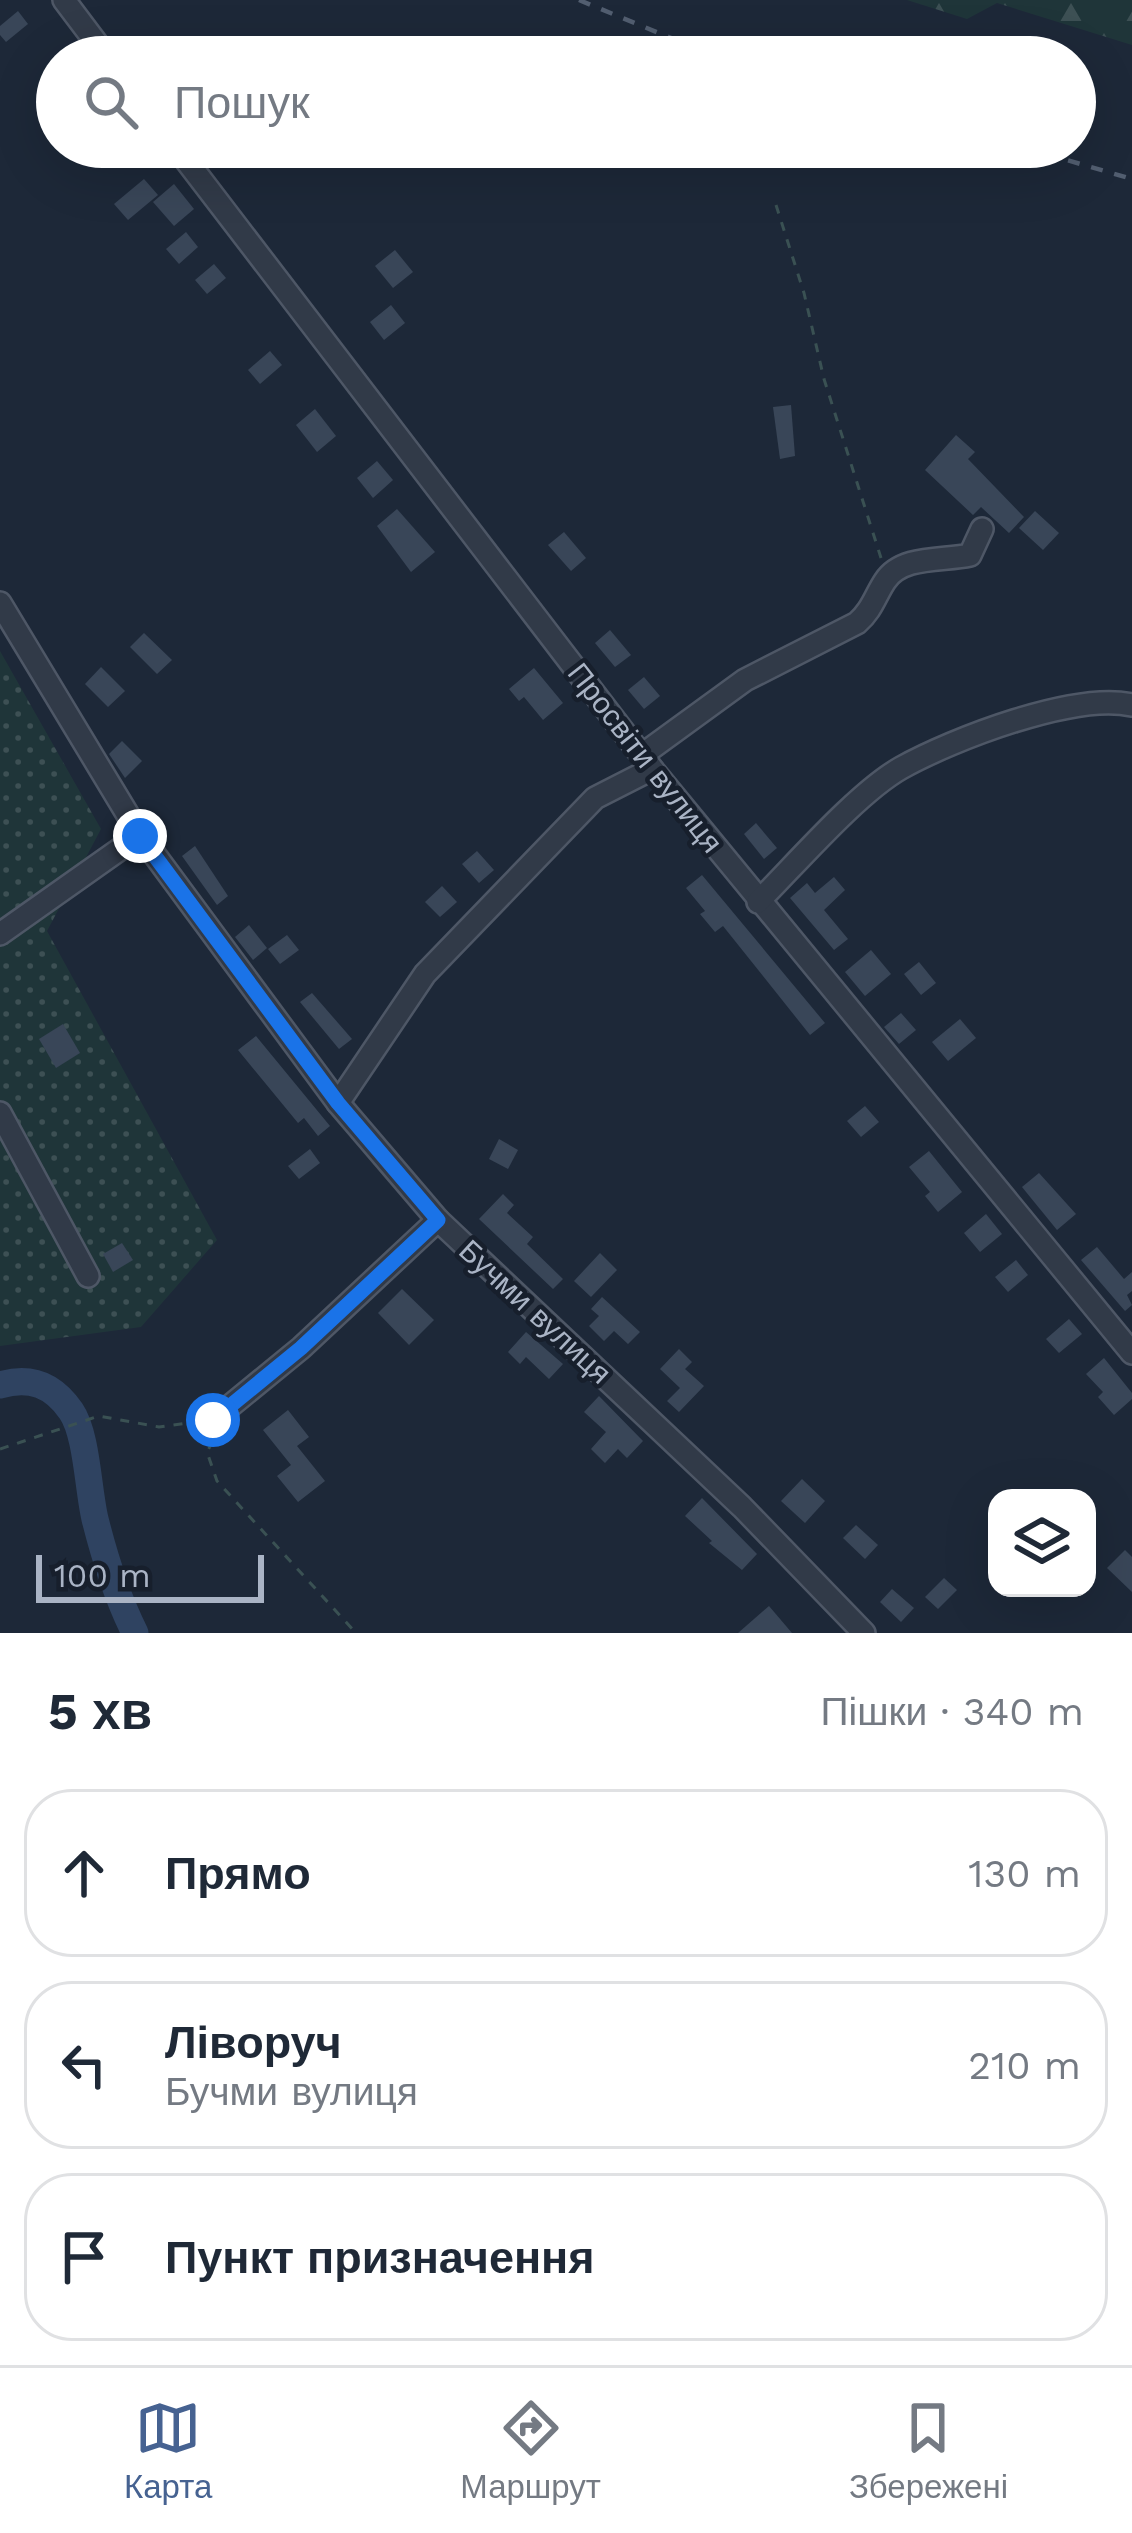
<!DOCTYPE html>
<html lang="uk">
<meta charset="utf-8">
<style>
:root{--surface:#fff;--page:#f6f6f7;--text:#1f2937;--muted:#747a83;--line:#e0e1e3;--accent:#466291}
body{margin:0;font-family:"Work Sans",sans-serif;background:var(--page);color:var(--text)}
.controls{position:absolute;right:36px;bottom:36px;display:grid;overflow:hidden;border-radius:24px;box-shadow:0 12px 48px #0002}
.controls button{width:108px;height:108px;display:grid;place-items:center;padding:0;border:0;border-bottom:3px solid var(--line);background:var(--surface);color:var(--text);font:60px sans-serif}
.scale{position:absolute;left:36px;bottom:30px;width:228px;box-sizing:border-box;padding-left:12px;border:6px solid #aab4c5;border-top:0;font-size:33px;line-height:42px;white-space:nowrap;color:#aab4c5;-webkit-text-stroke:9px #171f2c;paint-order:stroke}
.stop{position:absolute;width:36px;height:36px;margin:-27px;border:9px solid #1a73e8;border-radius:50%;background:#fff}
.stop.end{background:#1a73e8;border-color:#fff;box-shadow:0 3px 12px #0008}
.list{margin:0;padding:0;list-style:none}
h2{display:flex;justify-content:space-between;align-items:center;height:156px;margin:0;padding:0 48px;font-size:51px}
h2 small{font-size:39px;font-weight:400;color:var(--muted)}
.list li{display:grid;grid-template-columns:78px 1fr auto;gap:36px;align-items:center;box-sizing:border-box;height:168px;margin:0 24px 24px;padding:0 24px;border:3px solid var(--line);border-radius:48px}
.list b{display:block;font-size:45px;white-space:nowrap}
.list p{margin:0;font-size:39px;white-space:nowrap;color:var(--muted)}
.list em{font-size:39px;font-style:normal;color:var(--muted)}
.icon{flex:none;width:66px;height:66px;fill:none;stroke:currentColor;stroke-width:2;stroke-linecap:round;stroke-linejoin:round}
.map{position:relative;flex:none;width:1132px;height:1633px;overflow:hidden}
.search{position:absolute;background:var(--surface);box-shadow:0 12px 48px #0002;left:36px;right:36px;top:36px;height:132px;display:flex;align-items:center;gap:30px;box-sizing:border-box;padding:0 42px;border-radius:66px;color:var(--muted);font-size:45px}
.sheet{height:732px;background:var(--surface)}
nav{display:flex;justify-content:space-around;align-items:center;box-sizing:border-box;height:168px;border-top:3px solid var(--line);background:var(--surface);font-size:33px;color:var(--muted)}
nav a{display:grid;justify-items:center;gap:6px}
nav .on{color:var(--accent)}
.map>svg:first-child{display:block}
.forest{fill:url(#forest-firs)}
.garden{fill:url(#garden-dots)}
.lines{fill:none;stroke-linecap:round;stroke-linejoin:round}
.river{stroke:#2f4361;stroke-width:27}
.building{fill:#394658}
.minor-casing{stroke:#4e5766;stroke-width:26}
.path{stroke:#3a5153;stroke-width:3;stroke-dasharray:9 9;stroke-linecap:butt}
.minor{stroke:#313a48;stroke-width:21}
.rail{stroke:#525e70;stroke-width:4.5;stroke-dasharray:12 12;stroke-linecap:butt}
.route{stroke:#1a73e8;stroke-width:15}
.labels{text-anchor:middle;stroke-width:9;stroke-linejoin:round;paint-order:stroke}
.street-label{font-size:30px;fill:#aab4c5;stroke:#171f2c}
</style>
<div class="map">
<svg width="1132" height="1633" viewBox="0 0 1132 1633">
<defs>
<pattern id="forest-firs" width="22" height="20" patternUnits="userSpaceOnUse" patternTransform="scale(3)"><rect width="22" height="20" fill="#1f3539"/><path d="M5 1l3.5 6h-7zM16 11l3.5 6h-7z" fill="#3d5054"/></pattern>
<pattern id="garden-dots" width="8" height="8" patternUnits="userSpaceOnUse" patternTransform="scale(3)"><rect width="8" height="8" fill="#1f3539"/><path d="M2 2h.1M6 6h.1" fill="none" stroke="#3d5054" stroke-width="1.8" stroke-linecap="round"/></pattern>
</defs>
<rect width="100%" height="100%" fill="#1d2838"/>
<!-- forest -->
<path class="forest" d="M907,0H1132V45L997,3L967,19Z"/>
<!-- garden -->
<path class="garden" d="M0,651L101,829L47,931L217,1240L141,1327L0,1346Z"/>
<g class="lines">
<!-- river -->
<path class="river" d="M0,1385C30,1376 53,1385 71,1411C87,1434 88,1490 95,1519C105,1559 117,1597 135,1633"/>
</g>
<!-- building -->
<g class="building">
<path d="M18,11L28,24L6,42L0,35V26Z"/>
<path d="M144,179L158,195L128,220L114,204Z"/>
<path d="M174,184L194,209L174,226L153,202Z"/>
<path d="M186,232L198,247L179,264L166,249Z"/>
<path d="M395,250L413,272L393,288L375,266Z"/>
<path d="M214,264L226,278L207,294L195,280Z"/>
<path d="M391,305L405,323L384,340L370,322Z"/>
<path d="M270,351L282,365L260,384L248,370Z"/>
<path d="M791,405L795,456L780,459L773,407Z"/>
<path d="M315,409L336,436L317,452L296,425Z"/>
<path d="M956,435L975,452L968,459L1024,517L1009,533L981,507L973,515L925,470Z"/>
<path d="M377,461L393,480L373,498L357,478Z"/>
<path d="M397,509L435,552L411,572L377,526Z"/>
<path d="M1035,511L1059,533L1043,550L1019,528Z"/>
<path d="M564,532L586,558L571,571L548,545Z"/>
<path d="M610,630L631,655L615,667L595,643Z"/>
<path d="M144,633L172,660L157,674L130,647Z"/>
<path d="M101,667L125,691L108,707L85,684Z"/>
<path d="M534,668L563,703L543,720L524,697L519,701L509,689Z"/>
<path d="M644,677L660,696L644,709L628,690Z"/>
<path d="M122,741L142,761L125,778L109,754Z"/>
<path d="M756,823L777,848L764,859L744,834Z"/>
<path d="M195,846L228,896L217,905L182,856Z"/>
<path d="M477,851L494,870L479,883L462,864Z"/>
<path d="M702,875L825,1023L810,1035L723,926L715,932L700,914L705,911L686,888Z"/>
<path d="M834,877L845,890L824,910L848,939L834,950L790,898L807,883L815,893Z"/>
<path d="M442,886L457,902L440,917L425,902Z"/>
<path d="M249,925L267,948L253,960L235,937Z"/>
<path d="M287,935L299,950L280,964L268,949Z"/>
<path d="M871,950L891,974L865,996L845,972Z"/>
<path d="M919,962L936,983L921,995L904,974Z"/>
<path d="M312,993L352,1039L339,1049L300,1002Z"/>
<path d="M901,1013L916,1030L899,1044L884,1027Z"/>
<path d="M960,1019L976,1038L948,1061L932,1042Z"/>
<path d="M63,1024L80,1053L56,1068L39,1039Z"/>
<path d="M256,1036L330,1126L318,1136L304,1118L298,1123L238,1050Z"/>
<path d="M865,1106L879,1122L861,1137L847,1121Z"/>
<path d="M499,1139L518,1150L508,1169L489,1159Z"/>
<path d="M310,1149L320,1163L299,1179L288,1166Z"/>
<path d="M929,1151L962,1192L938,1212L925,1196L930,1192L909,1167Z"/>
<path d="M1039,1173L1076,1214L1057,1230L1022,1187Z"/>
<path d="M503,1194L514,1205L507,1213L533,1237L527,1244L563,1279L553,1289L479,1219Z"/>
<path d="M986,1214L1002,1234L980,1252L964,1233Z"/>
<path d="M122,1243L133,1260L113,1272L103,1254Z"/>
<path d="M1097,1247L1124,1279L1132,1272V1291L1127,1295L1132,1305L1125,1311L1081,1260Z"/>
<path d="M600,1253L617,1270L591,1297L574,1281Z"/>
<path d="M1016,1260L1028,1275L1008,1292L995,1277Z"/>
<path d="M402,1289L434,1320L409,1345L378,1313Z"/>
<path d="M602,1297L640,1332L628,1344L614,1331L604,1341L589,1326L599,1316L591,1309Z"/>
<path d="M1069,1319L1082,1334L1059,1353L1046,1339Z"/>
<path d="M526,1332L563,1364L549,1379L526,1357L520,1364L508,1352Z"/>
<path d="M679,1349L692,1362L685,1369L704,1386L679,1412L667,1401L680,1388L660,1369Z"/>
<path d="M1104,1358L1132,1393V1399L1114,1415L1098,1397L1103,1392L1086,1374Z"/>
<path d="M599,1396L643,1441L627,1458L618,1449L605,1463L591,1449L606,1432L584,1412Z"/>
<path d="M288,1410L309,1437L297,1446L325,1481L298,1502L277,1476L291,1465L263,1430Z"/>
<path d="M802,1479L825,1501L805,1523L781,1501Z"/>
<path d="M702,1498L757,1554L742,1570L709,1543L712,1541L685,1516Z"/>
<path d="M856,1525L878,1545L865,1559L843,1538Z"/>
<path d="M1125,1550L1132,1557V1592L1107,1568Z"/>
<path d="M944,1578L957,1590L938,1609L925,1597Z"/>
<path d="M892,1589L914,1608L901,1622L880,1602Z"/>
<path d="M769,1606L792,1633H738Z"/>
</g>
<g class="lines">
<!-- minor casing -->
<g class="minor-casing">
<g id="minor">
<path d="M64,0L107,57"/>
<path d="M176,147L652,769L1132,1353"/>
<path d="M0,603L140,835L338,1103L438,1220L742,1507L864,1633"/>
<path d="M642,755L745,680L857,623C872,610 875,596 885,581C902,555 943,561 970,555L982,529"/>
<path d="M758,902C796,864 857,793 901,768C953,739 1075,692 1132,705"/>
<path d="M0,934L140,835"/>
<path d="M338,1103L425,974L595,798L652,769"/>
<path d="M0,1113L88,1276"/>
<path d="M213,1420L301,1348L438,1220"/>
</g>
</g>
<!-- path -->
<g class="path">
<path d="M776,205L804,293L824,379L881,558"/>
<path d="M213,1441L207,1452L217,1481L356,1633"/>
<path d="M0,1449L99,1416L159,1427L195,1422"/>
</g>
<!-- minor -->
<use href="#minor" class="minor"/>
<!-- rail -->
<g class="rail">
<path d="M579,0L717,57"/>
<path d="M1022,147L1132,179"/>
</g>
</g>
<g class="lines">
<!-- route -->
<path class="route" d="M140,836L338,1103L438,1220L301,1348L213,1420"/>
</g>
<g class="labels">
<!-- street labels -->
<g class="street-label">
<text transform="translate(645 758) rotate(52)" y="10">Просвіти вулиця</text>
<text transform="translate(535 1312) rotate(43)" y="10">Бучми вулиця</text>
</g>
</g>
</svg>
<div class="controls">
<button><svg class="icon" aria-label="layers" viewBox="0 0 24 24"><path d="M12 4l9 5-9 5-9-5zM3 14l9 5 9-5"/></svg></button>
</div>
<div class="scale">100 m</div>
<div class="stop" style="left:213px;top:1420px"></div>
<div class="stop end" style="left:140px;top:836px"></div>
<div class="search"><svg class="icon" aria-label="search" viewBox="0 0 24 24"><circle cx="10" cy="10" r="6"/><path d="M15 15l6 6"/></svg>Пошук</div>
</div>
<section class="sheet">
<h2>5 хв<small>Пішки · 340 m</small></h2>
<ul class="list">
<li><svg class="icon" aria-label="ahead" viewBox="0 0 24 24"><path d="M12 20V5M6 11l6-6 6 6"/></svg><div><b>Прямо</b></div><em>130 m</em></li>
<li><svg class="icon" aria-label="left" viewBox="0 0 24 24"><path d="M17 20v-9H6M10 6l-5 5 5 5"/></svg><div><b>Ліворуч</b><p>Бучми вулиця</p></div><em>210 m</em></li>
<li><svg class="icon" aria-label="arrive" viewBox="0 0 24 24"><path d="M6 21V4h12l-3 4 3 4H6"/></svg><div><b>Пункт призначення</b></div></li>
</ul>
</section>
<nav>
<a class="on"><svg class="icon" aria-label="map" viewBox="0 0 24 24"><path d="M3 6l6-2 6 2 6-2v14l-6 2-6-2-6 2zM9 4v14M15 6v14"/></svg>Карта</a>
<a><svg class="icon" aria-label="directions" viewBox="0 0 24 24"><path d="M12 3l9 9-9 9-9-9zM9 14v-3h6M13 9l2 2-2 2"/></svg>Маршрут</a>
<a><svg class="icon" aria-label="saved" viewBox="0 0 24 24"><path d="M7 4h10v16l-5-4-5 4z"/></svg>Збережені</a>
</nav>
